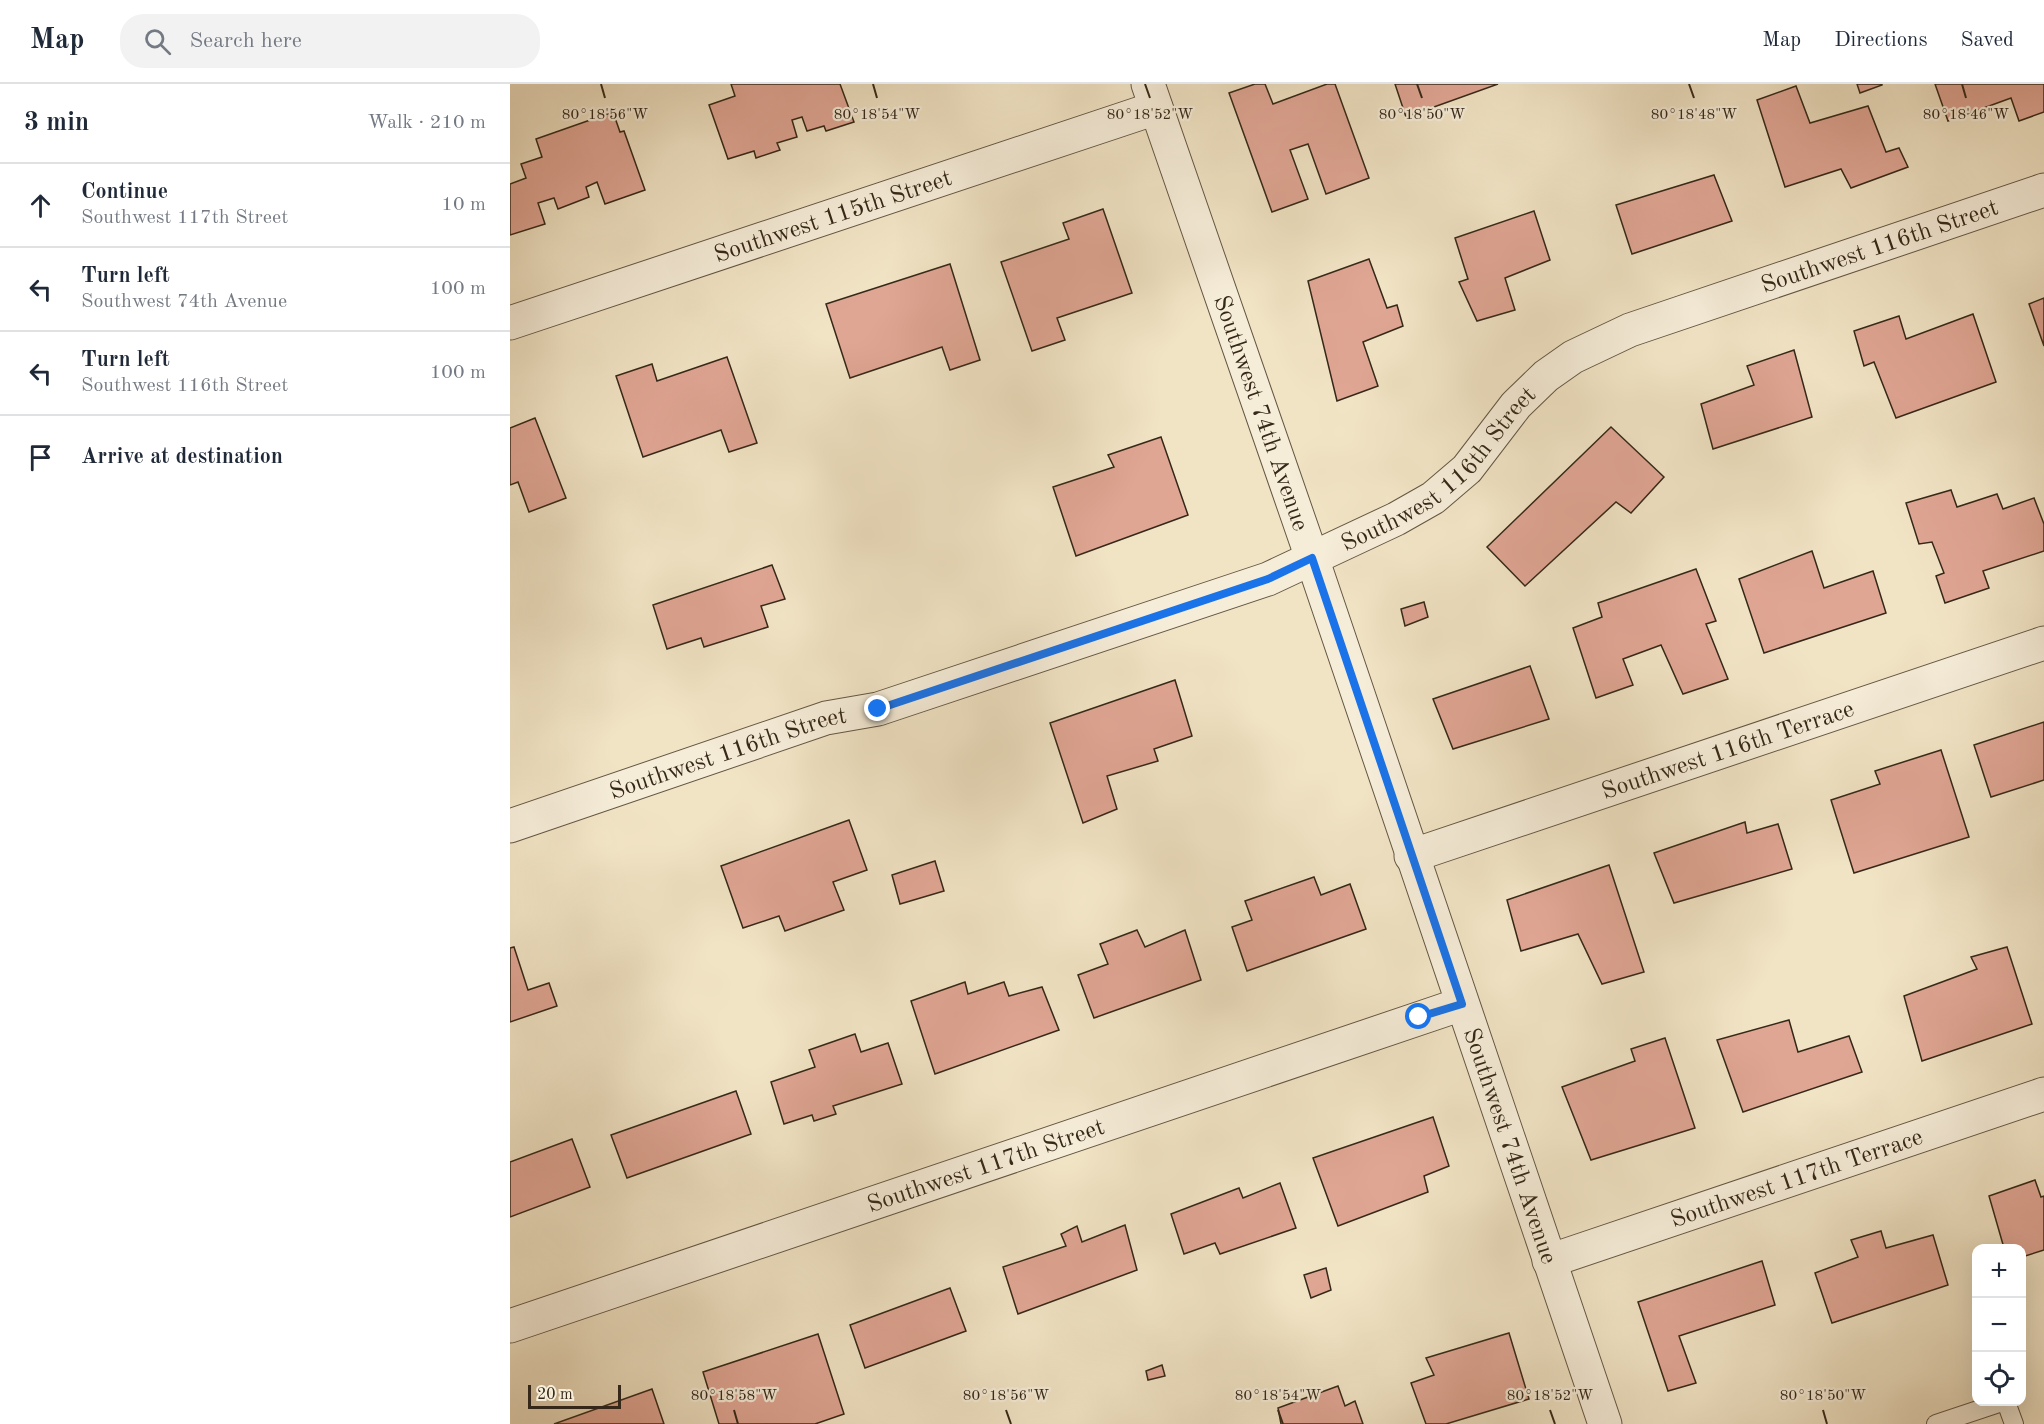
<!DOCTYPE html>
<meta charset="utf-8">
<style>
:root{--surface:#fff;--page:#f2f2f3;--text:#1f2937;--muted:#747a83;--line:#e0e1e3}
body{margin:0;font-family:"Old Standard TT",serif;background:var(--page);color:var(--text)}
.controls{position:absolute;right:18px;bottom:18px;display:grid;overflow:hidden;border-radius:12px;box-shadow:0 6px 24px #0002}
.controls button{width:54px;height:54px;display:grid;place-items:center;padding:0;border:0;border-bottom:2px solid var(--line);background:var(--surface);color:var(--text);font:30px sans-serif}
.scale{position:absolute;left:18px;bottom:15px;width:93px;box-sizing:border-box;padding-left:6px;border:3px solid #352818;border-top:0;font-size:16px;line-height:21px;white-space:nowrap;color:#352818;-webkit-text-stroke:4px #f6edd9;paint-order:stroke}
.stop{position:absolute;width:18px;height:18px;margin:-14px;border:4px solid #1a73e8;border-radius:50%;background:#fff}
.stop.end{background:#1a73e8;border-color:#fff;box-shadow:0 2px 6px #0008}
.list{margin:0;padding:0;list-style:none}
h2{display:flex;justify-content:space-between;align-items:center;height:78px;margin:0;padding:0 24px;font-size:26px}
h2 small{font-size:20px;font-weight:400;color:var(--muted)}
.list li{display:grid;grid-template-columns:39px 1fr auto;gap:18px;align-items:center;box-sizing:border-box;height:84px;padding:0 24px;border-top:2px solid var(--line)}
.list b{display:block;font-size:22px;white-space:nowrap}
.list p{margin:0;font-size:20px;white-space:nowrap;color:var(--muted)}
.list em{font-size:20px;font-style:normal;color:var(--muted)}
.icon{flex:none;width:33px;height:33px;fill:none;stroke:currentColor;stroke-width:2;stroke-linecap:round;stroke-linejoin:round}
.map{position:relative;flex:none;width:1534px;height:1340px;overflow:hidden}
header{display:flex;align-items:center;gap:36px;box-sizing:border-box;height:84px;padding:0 30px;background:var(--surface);border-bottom:2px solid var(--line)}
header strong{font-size:28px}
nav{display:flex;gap:33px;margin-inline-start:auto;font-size:21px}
.search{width:420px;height:54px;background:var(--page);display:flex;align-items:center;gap:15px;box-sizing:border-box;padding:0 21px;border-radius:24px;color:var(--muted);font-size:22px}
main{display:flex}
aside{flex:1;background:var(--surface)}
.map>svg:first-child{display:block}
.building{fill:#e0a694;stroke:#352818;stroke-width:1.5}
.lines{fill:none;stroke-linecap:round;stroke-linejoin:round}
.lane-casing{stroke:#645743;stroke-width:20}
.street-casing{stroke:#645743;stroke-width:35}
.lane{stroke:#f6edd9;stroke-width:18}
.street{stroke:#f6edd9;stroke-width:33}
.route{stroke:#1a73e8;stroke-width:8}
.ticks{fill:none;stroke:#352818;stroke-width:2}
.labels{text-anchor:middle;stroke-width:4.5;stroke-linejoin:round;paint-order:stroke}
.street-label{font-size:24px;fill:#352818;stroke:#f6edd9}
.ticks-label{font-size:15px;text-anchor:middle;fill:#352818;stroke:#f6edd9;stroke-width:4.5;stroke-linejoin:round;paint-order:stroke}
</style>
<header>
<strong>Map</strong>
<div class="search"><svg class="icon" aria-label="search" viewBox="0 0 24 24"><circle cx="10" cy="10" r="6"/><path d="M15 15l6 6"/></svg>Search here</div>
<nav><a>Map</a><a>Directions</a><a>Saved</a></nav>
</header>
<main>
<aside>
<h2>3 min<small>Walk · 210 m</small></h2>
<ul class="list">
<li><svg class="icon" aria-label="ahead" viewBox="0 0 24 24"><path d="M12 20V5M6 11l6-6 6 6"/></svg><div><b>Continue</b><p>Southwest 117th Street</p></div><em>10 m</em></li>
<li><svg class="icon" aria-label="left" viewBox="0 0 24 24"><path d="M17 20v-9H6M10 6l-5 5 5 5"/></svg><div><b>Turn left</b><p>Southwest 74th Avenue</p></div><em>100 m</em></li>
<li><svg class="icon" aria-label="left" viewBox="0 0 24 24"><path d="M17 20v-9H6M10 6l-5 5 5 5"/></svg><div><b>Turn left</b><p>Southwest 116th Street</p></div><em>100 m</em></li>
<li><svg class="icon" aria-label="arrive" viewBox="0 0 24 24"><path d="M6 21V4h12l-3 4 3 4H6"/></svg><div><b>Arrive at destination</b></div></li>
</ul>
</aside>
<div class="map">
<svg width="1534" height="1340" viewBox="0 0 1534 1340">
<rect width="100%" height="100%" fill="#f1e4c5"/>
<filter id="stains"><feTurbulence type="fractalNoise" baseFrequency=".00333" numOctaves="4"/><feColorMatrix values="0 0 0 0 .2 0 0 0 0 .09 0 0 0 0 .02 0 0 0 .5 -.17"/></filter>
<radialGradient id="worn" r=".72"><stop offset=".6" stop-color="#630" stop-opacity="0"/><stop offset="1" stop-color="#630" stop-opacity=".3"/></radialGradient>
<!-- building -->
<g class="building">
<path d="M221,0H330L344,38L316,47L314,42L297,47L292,33L282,36L287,53L267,59L270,66L246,74L244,67L218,75L199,21L225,12Z"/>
<path d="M745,0H755L763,20L817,0H825L859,94L816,110L798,60L780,66L798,115L762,128L719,9Z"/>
<path d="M885,0H988L896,33Z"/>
<path d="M1347,0H1372V1L1350,9Z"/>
<path d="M1425,0H1534V28L1509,37L1501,14L1438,37Z"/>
<path d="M1286,2L1300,39L1358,22L1376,68L1389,64L1398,83L1341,104L1331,85L1275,103L1247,16Z"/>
<path d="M103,28L110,48L114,47L135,106L95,120L87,98L76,103L79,113L48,125L44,114L28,119L35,140L0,151V100L16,94L11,80L32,73L26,55Z"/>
<path d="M1204,91L1222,137L1122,170L1106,121Z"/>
<path d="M593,125L622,209L547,234L555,256L522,267L491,178L559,155L553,139Z"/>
<path d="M1024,127L1040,176L995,194L1005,226L967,237L949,198L958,195L945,154Z"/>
<path d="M859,175L877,224L887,221L893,242L853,258L868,302L827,317L798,197Z"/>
<path d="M440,180L470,276L440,286L432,263L340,294L316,220Z"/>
<path d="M1534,214V262L1519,220Z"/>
<path d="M1463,230L1486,298L1386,334L1364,278L1354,282L1344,247L1389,232L1396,255Z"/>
<path d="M1284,266L1302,333L1203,365L1191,320L1244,301L1237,282Z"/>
<path d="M217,273L247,359L219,368L211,346L133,373L106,292L142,280L147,297Z"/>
<path d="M25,334L56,414L19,428L8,398L0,401V344Z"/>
<path d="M1101,343L1154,393L1121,429L1106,418L1015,502L977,463Z"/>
<path d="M651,353L678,431L566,472L543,403L604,383L598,371Z"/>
<path d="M1441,406L1447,423L1487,410L1493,425L1524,414L1534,440V467L1473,487L1479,504L1435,519L1426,492L1434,489L1422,458L1409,460L1396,419Z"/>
<path d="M1302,467L1314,504L1363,487L1376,529L1254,569L1229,495Z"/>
<path d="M262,481L275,515L251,522L258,543L194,563L191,554L157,565L143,521Z"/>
<path d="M1186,485L1206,537L1196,540L1218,595L1173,610L1151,561L1113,575L1123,601L1086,614L1063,544L1092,533L1088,519Z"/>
<path d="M914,518L918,533L895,542L891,525Z"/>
<path d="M1020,582L1039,635L943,665L923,615Z"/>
<path d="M665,596L682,652L644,665L648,677L597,692L607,725L573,739L540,639Z"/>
<path d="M1534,638V696L1481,713L1464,661Z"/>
<path d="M1431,666L1459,753L1344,789L1321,716L1370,700L1365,687Z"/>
<path d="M339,736L357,786L323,798L334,826L275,847L269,832L233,844L211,782Z"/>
<path d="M1235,738L1237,749L1268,740L1282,785L1164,819L1144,769Z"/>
<path d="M425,777L434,807L390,820L382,791Z"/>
<path d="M1099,781L1134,888L1092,900L1068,850L1011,867L997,816Z"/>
<path d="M804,793L811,811L840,800L856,845L737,887L722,843L742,836L735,817Z"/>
<path d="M627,846L635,863L675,846L691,896L584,934L568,891L598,880L590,860Z"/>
<path d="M4,863L18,906L39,899L47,922L0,938V864Z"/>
<path d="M1497,863L1522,940L1412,977L1394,912L1467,885L1461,873Z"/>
<path d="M455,898L458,910L494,898L499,912L532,903L549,946L425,990L401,917Z"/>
<path d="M1279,936L1288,968L1339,952L1352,988L1233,1028L1207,956Z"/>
<path d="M345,950L351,968L378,959L392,1000L323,1022L326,1030L304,1037L302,1031L274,1040L261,998L305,983L299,966Z"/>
<path d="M1155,954L1185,1044L1081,1076L1052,1003L1125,977L1121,965Z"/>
<path d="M226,1007L241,1050L117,1094L101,1051Z"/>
<path d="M923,1033L939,1082L914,1092L918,1108L828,1142L803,1074Z"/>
<path d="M62,1055L80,1103L0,1133V1078Z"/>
<path d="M1525,1096L1531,1113L1534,1112V1166L1512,1173V1164H1494L1479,1112Z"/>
<path d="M770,1099L786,1144L710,1170L705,1159L674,1170L661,1130L729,1104L733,1114Z"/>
<path d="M615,1141L627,1186L508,1230L493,1183L556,1162L551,1150L567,1142L572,1158Z"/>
<path d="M1371,1147L1376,1164L1423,1151L1438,1201L1322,1239L1305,1189L1348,1173L1341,1156Z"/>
<path d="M1252,1177L1265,1221L1169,1252L1186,1299L1158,1307L1128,1218Z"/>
<path d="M816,1184L821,1206L801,1214L794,1191Z"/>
<path d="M440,1204L456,1247L355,1284L340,1241Z"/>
<path d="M999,1249L1019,1315L936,1340H916L901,1299L924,1291L916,1274Z"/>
<path d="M308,1250L334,1330L305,1340H209L193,1288Z"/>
<path d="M652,1281L655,1292L638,1296L636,1287Z"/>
<path d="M828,1302L835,1322L845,1317L853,1340H771L768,1324Z"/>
<path d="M142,1305L154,1340H44Z"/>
</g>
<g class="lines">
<!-- lane casing -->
<g class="lane-casing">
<g id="lane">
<path d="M1496,1318L1504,1340"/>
<path d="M1426,1340L1492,1318"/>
</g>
</g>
<!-- street casing -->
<g class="street-casing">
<g id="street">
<path id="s1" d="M638,0L802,474L1095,1340"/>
<path id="s2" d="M0,239L646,24"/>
<path id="s3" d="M0,742L316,634L368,625L758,495L886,435L923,414L957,385L1006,321L1036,292L1063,273L1120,246L1534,106"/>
<path id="s4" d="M901,772L1534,559"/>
<path id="s5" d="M1039,1177L1534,1010"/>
<path id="s6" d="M0,1242L952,920"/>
</g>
</g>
<!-- lane -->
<use href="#lane" class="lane"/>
<!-- street -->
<use href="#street" class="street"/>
</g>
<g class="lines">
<!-- route -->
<path class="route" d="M368,625L758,495L802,474L952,920L909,933"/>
</g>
<!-- ticks -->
<path class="ticks" d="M91,0L95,14M363,0L367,14M635,0L640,14M907,0L912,14M1179,0L1184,14M1452,0L1456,14M224,1326L228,1340M496,1326L501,1340M768,1326L773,1340M1040,1326L1045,1340M1313,1326L1317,1340"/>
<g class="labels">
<!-- street labels -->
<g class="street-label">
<text dy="8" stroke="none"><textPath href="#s2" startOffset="340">Southwest 115th Street</textPath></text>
<text dy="8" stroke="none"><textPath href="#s3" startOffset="1508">Southwest 116th Street</textPath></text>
<text dy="8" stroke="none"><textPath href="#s1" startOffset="348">Southwest 74th Avenue</textPath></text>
<text dy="8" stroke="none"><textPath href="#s3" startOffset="1004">Southwest 116th Street</textPath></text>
<text dy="8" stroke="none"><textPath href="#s4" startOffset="334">Southwest 116th Terrace</textPath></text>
<text dy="8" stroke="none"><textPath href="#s3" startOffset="230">Southwest 116th Street</textPath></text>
<text dy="8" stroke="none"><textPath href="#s1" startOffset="1122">Southwest 74th Avenue</textPath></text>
<text dy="8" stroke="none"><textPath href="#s6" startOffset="502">Southwest 117th Street</textPath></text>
<text dy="8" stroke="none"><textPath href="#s5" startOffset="261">Southwest 117th Terrace</textPath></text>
</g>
</g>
<g class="ticks-label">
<text x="95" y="35">80°18'56"W</text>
<text x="367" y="35">80°18'54"W</text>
<text x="640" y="35">80°18'52"W</text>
<text x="912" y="35">80°18'50"W</text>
<text x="1184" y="35">80°18'48"W</text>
<text x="1456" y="35">80°18'46"W</text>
<text x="224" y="1316">80°18'58"W</text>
<text x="496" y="1316">80°18'56"W</text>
<text x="768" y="1316">80°18'54"W</text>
<text x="1040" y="1316">80°18'52"W</text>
<text x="1313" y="1316">80°18'50"W</text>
</g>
<rect width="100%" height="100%" filter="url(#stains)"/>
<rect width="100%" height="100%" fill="url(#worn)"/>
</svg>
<div class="controls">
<button>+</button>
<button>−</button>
<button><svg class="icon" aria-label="locate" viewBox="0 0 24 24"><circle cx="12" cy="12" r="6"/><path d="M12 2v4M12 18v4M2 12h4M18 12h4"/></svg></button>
</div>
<div class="scale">20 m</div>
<div class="stop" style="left:909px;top:933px"></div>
<div class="stop end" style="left:368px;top:625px"></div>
</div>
</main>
